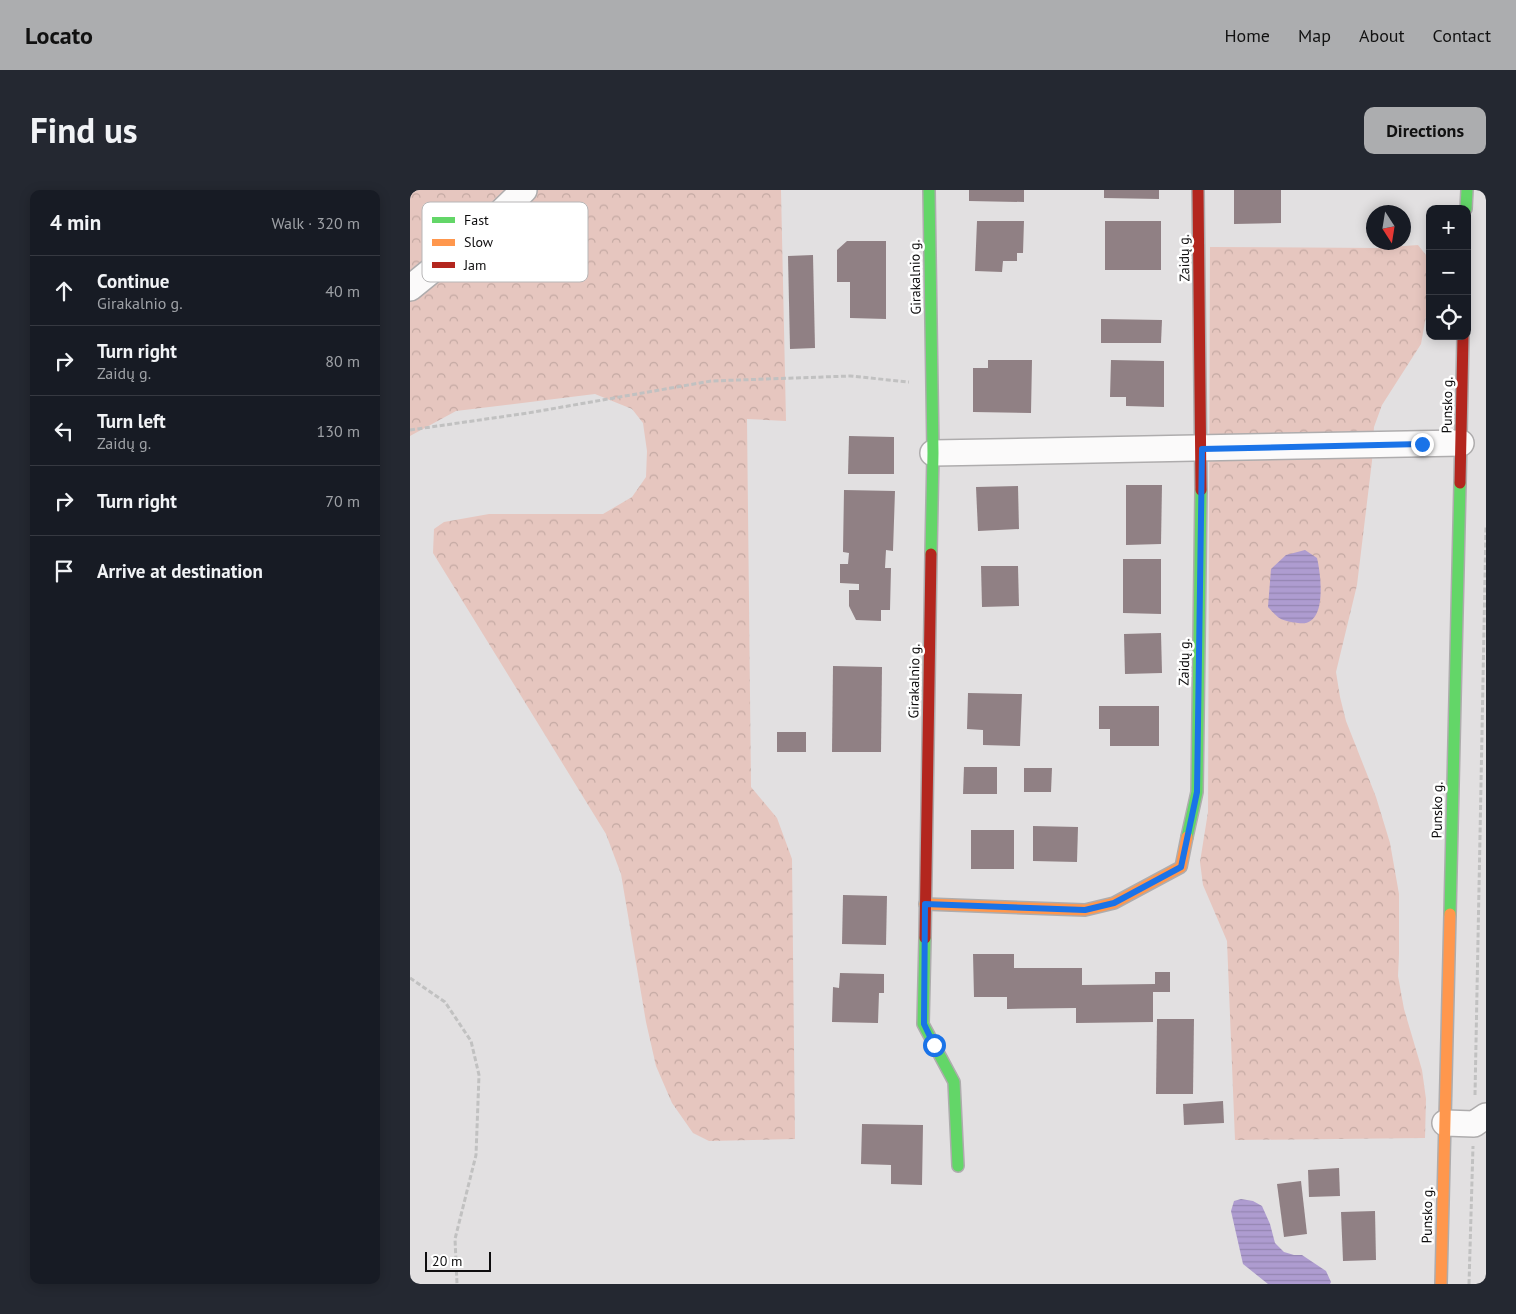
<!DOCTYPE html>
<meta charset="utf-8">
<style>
:root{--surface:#171b24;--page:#242831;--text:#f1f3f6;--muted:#9ea1a6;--line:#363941;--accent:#acadaf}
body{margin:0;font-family:"PT Sans",sans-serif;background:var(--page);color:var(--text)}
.controls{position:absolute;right:15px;top:15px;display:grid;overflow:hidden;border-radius:10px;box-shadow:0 2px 12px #0003}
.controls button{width:45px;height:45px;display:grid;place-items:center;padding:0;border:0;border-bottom:1px solid var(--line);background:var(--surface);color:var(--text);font:25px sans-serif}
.compass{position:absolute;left:956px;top:15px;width:45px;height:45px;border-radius:50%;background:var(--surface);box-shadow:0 2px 12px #0003;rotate:168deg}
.scale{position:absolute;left:15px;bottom:12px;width:66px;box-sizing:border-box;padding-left:5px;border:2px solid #0e0d0e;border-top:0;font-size:14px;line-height:18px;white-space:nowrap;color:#0e0d0e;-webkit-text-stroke:4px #fff;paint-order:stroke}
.stop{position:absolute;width:15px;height:15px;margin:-11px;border:4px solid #1a73e8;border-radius:50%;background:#fff}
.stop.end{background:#1a73e8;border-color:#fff;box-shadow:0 1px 5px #0008}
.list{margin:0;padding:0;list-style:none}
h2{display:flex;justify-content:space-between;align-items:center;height:65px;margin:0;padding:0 20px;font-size:21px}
h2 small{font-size:16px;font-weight:400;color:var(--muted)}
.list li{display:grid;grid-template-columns:32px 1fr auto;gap:15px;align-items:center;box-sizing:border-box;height:70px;padding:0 20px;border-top:1px solid var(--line)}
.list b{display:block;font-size:19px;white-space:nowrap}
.list p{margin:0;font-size:16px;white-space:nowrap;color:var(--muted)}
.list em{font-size:16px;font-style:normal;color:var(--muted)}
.icon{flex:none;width:28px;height:28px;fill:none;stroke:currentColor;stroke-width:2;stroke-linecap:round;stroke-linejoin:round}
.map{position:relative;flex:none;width:1076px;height:1094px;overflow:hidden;border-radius:10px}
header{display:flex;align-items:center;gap:30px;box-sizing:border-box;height:70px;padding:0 25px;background:var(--accent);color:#111}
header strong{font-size:24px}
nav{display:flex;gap:28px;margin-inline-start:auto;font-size:18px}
.intro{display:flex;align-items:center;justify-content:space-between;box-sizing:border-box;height:120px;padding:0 30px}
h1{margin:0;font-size:35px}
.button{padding:12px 22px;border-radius:10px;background:var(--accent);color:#111;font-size:18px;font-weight:700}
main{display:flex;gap:30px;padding:0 30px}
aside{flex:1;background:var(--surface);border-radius:10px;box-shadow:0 2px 12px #0003}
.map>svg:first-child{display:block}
.forest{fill:url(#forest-crowns)}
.water{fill:url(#water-rules)}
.building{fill:#908084}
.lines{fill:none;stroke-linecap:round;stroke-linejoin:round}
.street-casing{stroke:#aeacad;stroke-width:28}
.fast-casing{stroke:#aeacad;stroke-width:14}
.slow-casing{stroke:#aeacad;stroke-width:14}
.jam-casing{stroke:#aeacad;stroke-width:14}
.path{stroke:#c1c1c1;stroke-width:3;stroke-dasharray:5 2.5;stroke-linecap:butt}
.street{stroke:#fbfafa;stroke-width:25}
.fast{stroke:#63d668;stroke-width:11}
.slow{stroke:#ff974d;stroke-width:11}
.jam{stroke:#b3261e;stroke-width:11}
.route{stroke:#1a73e8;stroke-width:6}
.labels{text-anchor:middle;stroke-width:5;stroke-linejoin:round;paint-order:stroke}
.street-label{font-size:14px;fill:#0e0d0e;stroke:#fff}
.key{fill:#fff;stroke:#b7b6b7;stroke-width:1}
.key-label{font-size:14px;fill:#0e0d0e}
</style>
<header>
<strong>Locato</strong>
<nav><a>Home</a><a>Map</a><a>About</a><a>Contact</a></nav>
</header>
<div class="intro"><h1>Find us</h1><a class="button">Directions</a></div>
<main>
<aside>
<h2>4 min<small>Walk · 320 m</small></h2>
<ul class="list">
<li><svg class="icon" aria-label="ahead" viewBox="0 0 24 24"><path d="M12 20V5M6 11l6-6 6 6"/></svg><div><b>Continue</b><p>Girakalnio g.</p></div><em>40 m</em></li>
<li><svg class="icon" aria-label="right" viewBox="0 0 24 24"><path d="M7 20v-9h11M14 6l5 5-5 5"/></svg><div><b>Turn right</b><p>Zaidų g.</p></div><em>80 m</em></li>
<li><svg class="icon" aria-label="left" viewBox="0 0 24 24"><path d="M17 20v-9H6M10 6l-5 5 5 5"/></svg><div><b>Turn left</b><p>Zaidų g.</p></div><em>130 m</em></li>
<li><svg class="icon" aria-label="right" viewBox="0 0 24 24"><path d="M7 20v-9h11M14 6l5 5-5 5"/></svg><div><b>Turn right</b></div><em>70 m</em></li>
<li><svg class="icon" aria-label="arrive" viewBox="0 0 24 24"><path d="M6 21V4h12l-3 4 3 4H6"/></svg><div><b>Arrive at destination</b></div></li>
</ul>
</aside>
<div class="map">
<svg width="1076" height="1094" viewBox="0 0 1076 1094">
<defs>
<pattern id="forest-crowns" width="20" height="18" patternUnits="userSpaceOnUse" patternTransform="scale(1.25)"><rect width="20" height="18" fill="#e6c6bf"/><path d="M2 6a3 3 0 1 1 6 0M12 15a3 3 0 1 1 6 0" fill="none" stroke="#c4a9a3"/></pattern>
<pattern id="water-rules" width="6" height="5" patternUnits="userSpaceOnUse" patternTransform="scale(1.25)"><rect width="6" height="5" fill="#ae9cd0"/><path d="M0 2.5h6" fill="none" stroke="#9485b1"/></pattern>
</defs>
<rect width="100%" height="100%" fill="#e2e0e1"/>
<!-- forest -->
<g class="forest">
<path d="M0,0H371L376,231L337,229L341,597L367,628L382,669L385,949L299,951L283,943L262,913L246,876L236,832L211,684L196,644L23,363L24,339L34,332L79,324H193L222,307L236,287L237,261L233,233L222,219L185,204L46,221L0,246Z"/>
<path d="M1008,55L1016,65L1020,84L1018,115L1011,154L972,215L964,237L962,271L947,395L926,482L930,507L936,531L966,607L980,653L989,704V764L988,786L994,819L1012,880L1016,909L1015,948L825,950L817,751L793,695L790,672L798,622L800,57L967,58Z"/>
</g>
<!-- water -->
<g class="water">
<path d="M895,360L907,368C911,385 918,438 888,433C870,430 870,430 858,417L861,379L876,365Z"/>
<path d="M831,1009L843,1011L852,1016L860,1034L865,1053L874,1062L884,1065H892L916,1081L921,1092L920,1094H858L833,1074L821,1021L824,1011Z"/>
</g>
<!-- building -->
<g class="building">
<path d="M559,0H614V12L559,11Z"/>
<path d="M694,0H749V9L694,8Z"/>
<path d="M824,0H871V33L824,34Z"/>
<path d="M567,31H614L613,63H607V71H593L592,82L565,81Z"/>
<rect x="695" y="31" width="56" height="49"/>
<path d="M437,51H476V129L440,128V92H427V60Z"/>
<path d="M403,65L405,158L380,159L378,66Z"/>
<path d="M691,129L752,130L751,153H691Z"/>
<path d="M578,170H622L621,223L563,222V178H578Z"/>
<path d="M701,170L754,171V217L716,216V207H700Z"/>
<path d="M439,246L484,247V284H438Z"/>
<path d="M716,295H752L751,354L716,355Z"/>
<path d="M608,296L609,339L568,341L566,297Z"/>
<path d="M434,300L485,301L483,361L476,360L475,378H481L480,420H471V431L446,430L439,416V400H449V394L430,393V374H438L439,363L433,362Z"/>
<path d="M713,369H751V424L713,423Z"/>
<path d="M571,376H608L609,416L572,417Z"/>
<path d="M751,443L752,483L715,484L714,444Z"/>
<path d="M423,476L472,477L471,562H422Z"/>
<path d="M558,503L612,504L610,556L573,555V540L557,539Z"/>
<path d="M689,516H749V556H700V539H689Z"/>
<rect x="367" y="542" width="29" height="20"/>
<path d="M554,577H587V604H553Z"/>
<path d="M614,578H642L641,602H614Z"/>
<path d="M623,636L668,637L667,672L623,671Z"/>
<rect x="561" y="640" width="43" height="39"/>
<path d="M433,705L477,706L476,755L432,754Z"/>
<path d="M563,764H604V778H672V795L745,794V782H760V802H743V832L666,833V818L597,819V807H564Z"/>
<path d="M430,783L474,784V803H469L468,833L422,832L423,797L429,798Z"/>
<path d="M747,829H784L783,904H746Z"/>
<path d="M813,911L814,933L774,935L773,914Z"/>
<path d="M452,934L513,935L512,995L481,994V975L451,974Z"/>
<path d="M929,978L930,1006L899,1007L898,980Z"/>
<path d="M891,991L897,1044L874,1047L867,994Z"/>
<path d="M965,1021L966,1070L933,1071L931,1022Z"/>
</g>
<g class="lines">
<!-- street casing -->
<g class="street-casing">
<g id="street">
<path d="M0,98L79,34L114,0"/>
<path d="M523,263L1051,253"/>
<path d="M1035,933L1064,934L1076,926"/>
</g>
</g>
<!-- fast casing -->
<g class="fast-casing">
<g id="fast">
<path d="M519,0L523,263L521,364"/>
<path d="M1056,19L1057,0"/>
<path d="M777,647L787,602L791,300"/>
<path d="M1040,724L1050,293"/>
<path d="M515,748L513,834L544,892L548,976"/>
</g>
</g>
<!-- slow casing -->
<g class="slow-casing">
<g id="slow">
<path d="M515,714L675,720L704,713L771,677L777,647"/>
<path d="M1031,1094L1040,724"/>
</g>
</g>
<!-- jam casing -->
<g class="jam-casing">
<g id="jam">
<path d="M788,0L791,300"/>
<path d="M1050,293L1053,146"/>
<path d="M515,748L521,364"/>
</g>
</g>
<!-- path -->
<g class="path">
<path d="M0,240L118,223L301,191L440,186L499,192"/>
<path d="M0,788L35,812L61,851L69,885L66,965L45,1049L47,1094"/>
<path d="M1065,905L1076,336"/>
<path d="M1059,1094L1063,956"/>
</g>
<!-- street -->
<use href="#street" class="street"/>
<!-- fast -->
<use href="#fast" class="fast"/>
<!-- slow -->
<use href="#slow" class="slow"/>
<!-- jam -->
<use href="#jam" class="jam"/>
</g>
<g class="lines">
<!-- route -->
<path class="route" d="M524,855L514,834L515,714L675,720L704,713L771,677L787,602L792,259L1012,254"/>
</g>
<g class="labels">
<!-- street labels -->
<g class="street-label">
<text transform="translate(774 68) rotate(-91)" y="5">Zaidų g.</text>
<text transform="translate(505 87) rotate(-91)" y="5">Girakalnio g.</text>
<text transform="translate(1037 215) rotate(-89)" y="5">Punsko g.</text>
<text transform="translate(774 472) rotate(-89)" y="5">Zaidų g.</text>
<text transform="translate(504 491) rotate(-89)" y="5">Girakalnio g.</text>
<text transform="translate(1027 620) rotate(-89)" y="5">Punsko g.</text>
<text transform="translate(1017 1025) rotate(-89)" y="5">Punsko g.</text>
</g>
</g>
<!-- legend -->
<rect x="12" y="12" width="166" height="80" rx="8" class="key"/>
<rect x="22" y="27" width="23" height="6" fill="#63d668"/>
<rect x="22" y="49" width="23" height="7" fill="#ff974d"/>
<rect x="22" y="72" width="23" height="6" fill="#b3261e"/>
<g class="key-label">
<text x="54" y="35">Fast</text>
<text x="54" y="57">Slow</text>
<text x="54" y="80">Jam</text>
</g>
</svg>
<div class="controls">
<button>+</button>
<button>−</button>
<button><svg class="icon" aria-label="locate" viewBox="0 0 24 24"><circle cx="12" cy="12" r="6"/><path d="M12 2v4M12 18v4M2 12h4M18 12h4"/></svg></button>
</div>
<svg class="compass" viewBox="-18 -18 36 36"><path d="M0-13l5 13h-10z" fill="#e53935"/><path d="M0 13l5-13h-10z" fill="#9ea1a6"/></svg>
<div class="scale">20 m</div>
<div class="stop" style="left:524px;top:855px"></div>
<div class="stop end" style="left:1012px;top:254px"></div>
</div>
</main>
